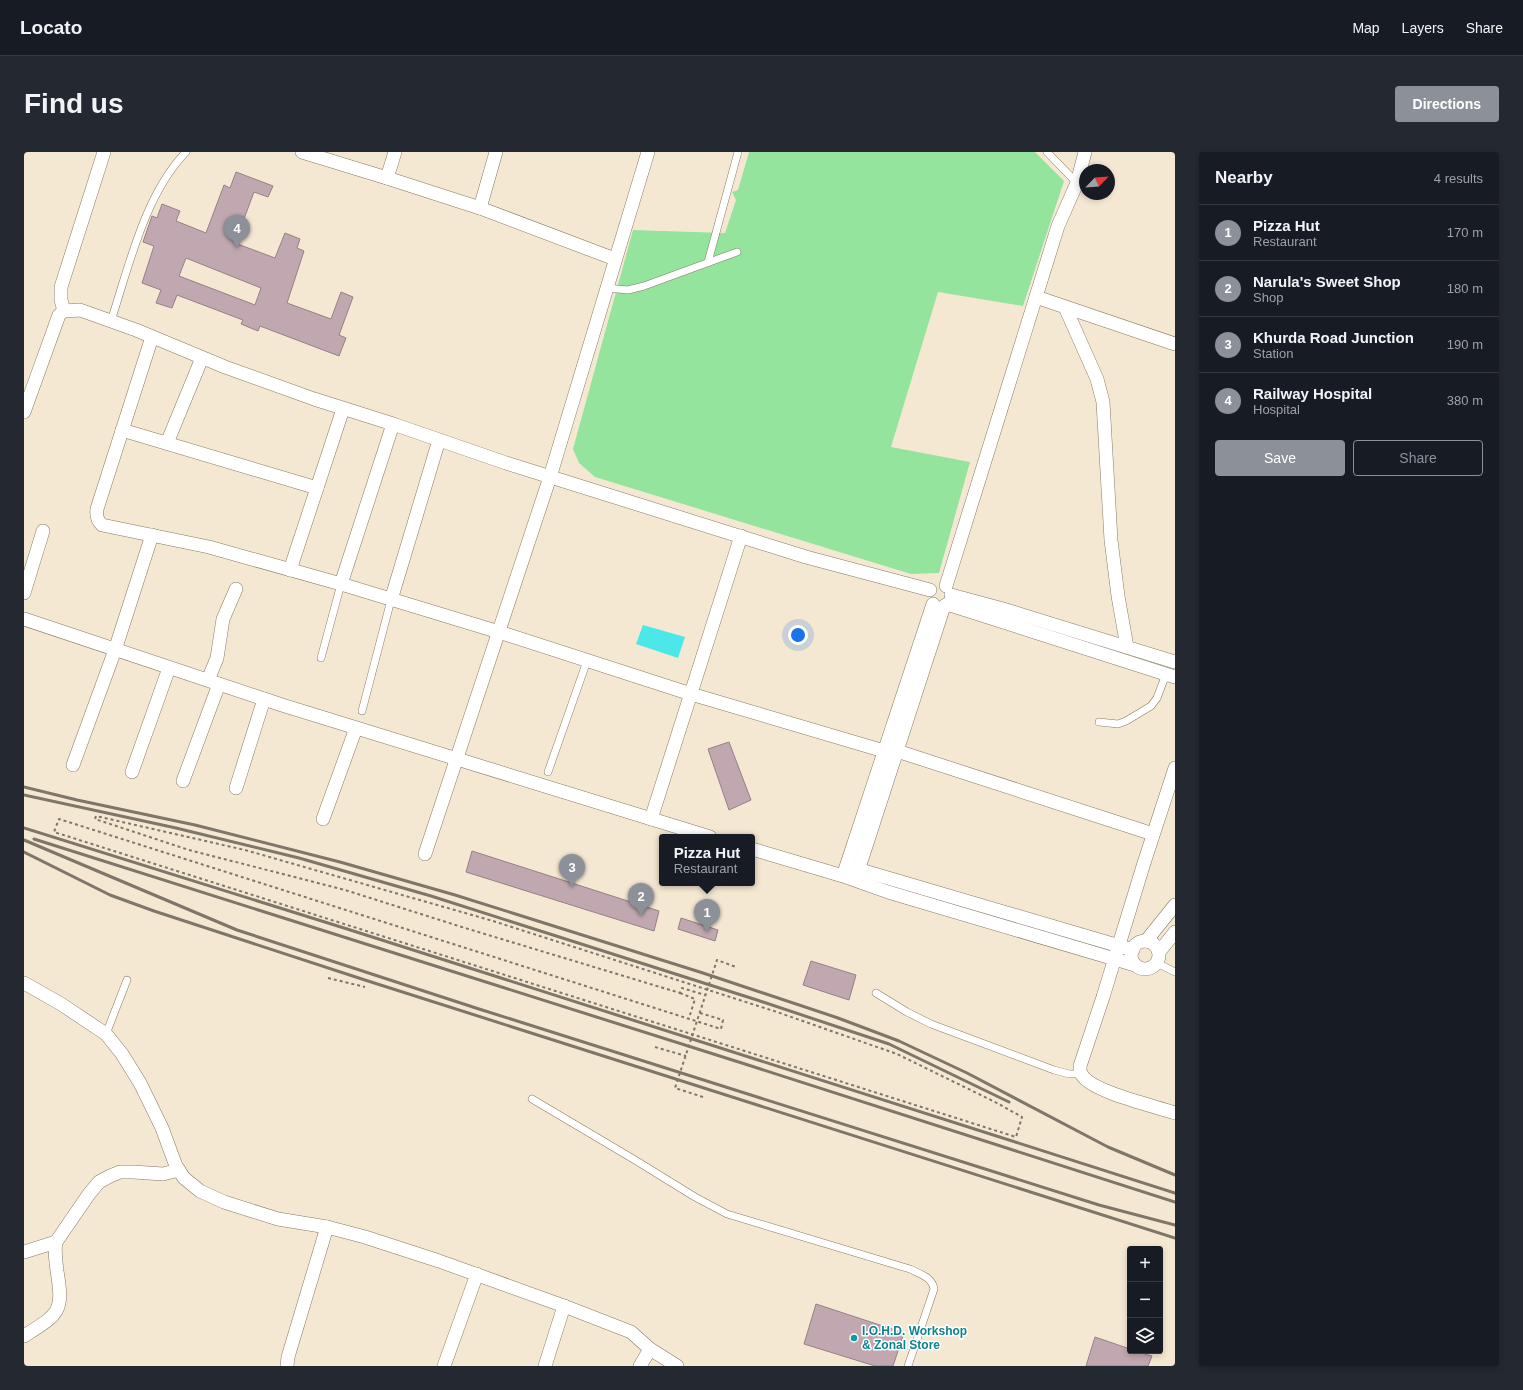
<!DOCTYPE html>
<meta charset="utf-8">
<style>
:root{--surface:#171b24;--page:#242831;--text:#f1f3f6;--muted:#9ea1a6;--line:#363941;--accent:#8c9099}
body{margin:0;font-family:Arial,sans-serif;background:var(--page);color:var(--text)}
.controls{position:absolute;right:12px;bottom:12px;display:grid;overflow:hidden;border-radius:4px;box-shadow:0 2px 6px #0003}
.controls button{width:36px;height:36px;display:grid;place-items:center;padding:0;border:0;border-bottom:1px solid var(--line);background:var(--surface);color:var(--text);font:20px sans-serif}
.compass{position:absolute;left:1055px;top:12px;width:36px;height:36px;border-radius:50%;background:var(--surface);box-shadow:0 2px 6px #0003;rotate:65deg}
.you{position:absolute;left:774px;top:483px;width:14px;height:14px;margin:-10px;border:3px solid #fff;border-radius:50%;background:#1a73e8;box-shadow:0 0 0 6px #1a73e833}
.badge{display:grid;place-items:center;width:26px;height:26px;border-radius:50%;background:var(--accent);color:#fff;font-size:13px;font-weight:700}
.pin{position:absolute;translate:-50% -33px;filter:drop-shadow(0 1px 2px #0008)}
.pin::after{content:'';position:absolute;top:21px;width:14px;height:12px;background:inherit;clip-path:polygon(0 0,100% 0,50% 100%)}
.popup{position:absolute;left:635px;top:682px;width:96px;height:52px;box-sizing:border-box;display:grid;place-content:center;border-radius:4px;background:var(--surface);filter:drop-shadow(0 1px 3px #0005);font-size:13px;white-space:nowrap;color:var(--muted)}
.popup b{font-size:15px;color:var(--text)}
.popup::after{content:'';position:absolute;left:50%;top:100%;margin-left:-8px;border:8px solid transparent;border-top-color:var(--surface)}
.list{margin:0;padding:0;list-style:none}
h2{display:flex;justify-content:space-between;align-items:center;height:52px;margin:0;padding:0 16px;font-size:17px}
h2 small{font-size:13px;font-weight:400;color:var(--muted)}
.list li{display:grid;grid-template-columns:26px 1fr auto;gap:12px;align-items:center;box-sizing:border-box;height:56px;padding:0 16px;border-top:1px solid var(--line)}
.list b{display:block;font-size:15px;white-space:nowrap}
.list p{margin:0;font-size:13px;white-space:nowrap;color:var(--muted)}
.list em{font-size:13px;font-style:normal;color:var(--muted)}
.actions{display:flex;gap:8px;padding:12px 16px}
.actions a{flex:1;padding:9px 0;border:1px solid var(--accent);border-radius:4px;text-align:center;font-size:14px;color:var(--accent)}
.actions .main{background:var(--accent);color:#fff}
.icon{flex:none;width:22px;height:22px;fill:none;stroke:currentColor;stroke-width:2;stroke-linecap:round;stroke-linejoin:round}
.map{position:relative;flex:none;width:1151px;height:1214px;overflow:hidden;border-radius:4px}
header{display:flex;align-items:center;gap:24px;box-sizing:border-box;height:56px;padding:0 20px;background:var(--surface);border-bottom:1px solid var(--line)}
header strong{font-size:19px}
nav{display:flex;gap:22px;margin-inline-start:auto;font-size:14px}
.intro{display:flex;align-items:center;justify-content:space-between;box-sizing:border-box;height:96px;padding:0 24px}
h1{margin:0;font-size:28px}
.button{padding:10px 18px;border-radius:4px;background:var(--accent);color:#fff;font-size:14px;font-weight:700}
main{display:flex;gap:24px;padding:0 24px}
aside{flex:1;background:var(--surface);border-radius:4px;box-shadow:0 2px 6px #0003}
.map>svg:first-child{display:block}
.green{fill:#94e49e}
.water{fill:#4be7e9}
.building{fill:#c1a8b0;stroke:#967f86;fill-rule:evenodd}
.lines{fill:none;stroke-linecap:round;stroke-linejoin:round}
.service-casing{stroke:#857a67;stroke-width:8}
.minor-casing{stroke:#857a67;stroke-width:14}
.path{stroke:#7e7668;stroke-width:2;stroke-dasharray:3 3;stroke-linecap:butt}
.service{stroke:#fff;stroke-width:7}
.minor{stroke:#fff;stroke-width:13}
.rail{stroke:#7e7668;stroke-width:3}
.culture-dot{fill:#0f9aa8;stroke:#fff;stroke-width:1.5}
.labels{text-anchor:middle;stroke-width:3;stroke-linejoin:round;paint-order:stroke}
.culture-label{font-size:12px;font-weight:bold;fill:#0d838f;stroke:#fff;text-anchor:start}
</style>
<header>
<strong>Locato</strong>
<nav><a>Map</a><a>Layers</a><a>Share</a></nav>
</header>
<div class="intro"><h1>Find us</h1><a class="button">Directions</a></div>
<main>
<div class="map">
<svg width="1151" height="1214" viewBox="0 0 1151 1214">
<rect width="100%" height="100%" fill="#f5e8d3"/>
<!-- green -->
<path class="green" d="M725,0H1011L1040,29L999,154L914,140L867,295L946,310L915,421L887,422L571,325L555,311L549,297L609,78L701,81L712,48L708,40L714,38Z"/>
<!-- water -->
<path class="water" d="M619,473L661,485L654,506L612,492Z"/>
<!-- building -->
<g class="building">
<path d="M212,20L249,34L244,45L230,40L211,91L251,106L261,81L276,87L273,96L280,99L263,151L307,167L317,140L329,145L315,183L322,186L315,204L236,174L234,179L217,172L219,168L153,143L148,156L132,151L137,138L118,131L130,94L119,90L128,64L133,66L138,52L156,59L152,69L182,81L200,33L206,36ZM162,106L237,136L231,153L155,124Z"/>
<path d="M705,590L727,648L705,658L684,597Z"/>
<path d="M448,699L635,759L630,779L442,720Z"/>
<path d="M657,766L694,778L691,789L654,777Z"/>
<path d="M787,809L832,823L825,848L779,833Z"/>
<path d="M792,1152L880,1181L869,1214H851L780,1192Z"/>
<path d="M1071,1185L1106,1197V1199H1111L1128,1204L1124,1214H1062Z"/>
</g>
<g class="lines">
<!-- service casing -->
<g class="service-casing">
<g id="service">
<path d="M1023,0L1053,31"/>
<path d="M684,110L714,0"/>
<path d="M583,136L604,138L620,134L713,100"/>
<path d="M87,169C105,114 121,42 162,0"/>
<path d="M297,506L317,432"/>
<path d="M338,559L367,448"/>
<path d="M1075,570L1094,572L1102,569L1127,554L1133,546L1142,522"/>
<path d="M524,620L563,509"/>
<path d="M1133,811L1151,820"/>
<path d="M852,841L883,860L907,872L1030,918L1045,922H1057"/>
<path d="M82,882L103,828"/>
<path d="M508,947L611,1008L671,1045L703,1062L886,1117C896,1122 908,1125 910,1137L884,1214"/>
</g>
</g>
<!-- minor casing -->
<g class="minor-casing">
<g id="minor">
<path d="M278,0L363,26L456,56L591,107"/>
<path d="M363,26L371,0"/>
<path d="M456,56L472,0"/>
<path d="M1012,145L1151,192"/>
<path d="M1041,155L1073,227L1079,250L1087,388L1094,444L1103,495"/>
<path d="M40,159L37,148V135L80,0"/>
<path d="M128,185L73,357C72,364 73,368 78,373L185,395L317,432L475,480L667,542L860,599"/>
<path d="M0,260L35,163L40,159L56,158L112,178L201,215L290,247L369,272L482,311L782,405L906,438"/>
<path d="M98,278L293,336"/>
<path d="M143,291L178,206"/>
<path d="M266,418L319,257"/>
<path d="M317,432L369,272"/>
<path d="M922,434L1034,74L1053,31L1061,0"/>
<path d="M0,441L19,379"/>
<path d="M927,443L979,457L1151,510"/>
<path d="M367,448L415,288"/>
<path d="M923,452L1151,525"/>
<path d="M0,467L258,553L686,685"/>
<path d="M184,528L193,506L199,467L212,437"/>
<path d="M873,599L1129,682"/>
<path d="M49,613L91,498L128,383"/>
<path d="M1151,616L1120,711L1079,845L1056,914C1056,917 1056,921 1058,923C1068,940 1131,954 1151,961"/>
<path d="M108,620L145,516"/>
<path d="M159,629L195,532"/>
<path d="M212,636L240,547"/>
<path d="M299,667L332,576"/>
<path d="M627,667L717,384"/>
<path d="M728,697L819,724L864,740L1111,813"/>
<path d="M401,702L526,325L624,0"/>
<path d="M823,714L1109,798"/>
<path d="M820,721L909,452"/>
<path d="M832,725L920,454"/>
<path d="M1122,789L1151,753"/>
<circle cx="1121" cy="803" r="14"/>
<path d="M1135,800L1151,780"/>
<path d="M0,831L37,852L82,882L98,902L116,931L138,976L152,1014L160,1026L176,1039L200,1050L254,1067L303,1075L341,1085L415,1109L540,1154L607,1180L626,1197L653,1214"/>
<path d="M0,1100L32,1090"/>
<path d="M0,1184C35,1162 40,1160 33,1119C32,1109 30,1100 32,1090L65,1042L75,1030L86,1024L96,1020H109L139,1022L155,1018"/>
<path d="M263,1214L264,1205L303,1075"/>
<path d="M420,1214L453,1122"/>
<path d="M521,1214L540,1154"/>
<path d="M616,1214L626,1197"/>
</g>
</g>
<!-- path -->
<g class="path">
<path d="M304,826L341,835"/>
<path d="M656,841L671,847L665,866"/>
<path d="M676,861L699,868L697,877L35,667L30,680L992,985L998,965L971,950L873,902L753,860L469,769L221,698L72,664L71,667L165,698L321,738L441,776L656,841L658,836L681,843"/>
<path d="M631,895L662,904"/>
<path d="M679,945L651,936L693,808L712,815"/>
</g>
<!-- service -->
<use href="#service" class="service"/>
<!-- minor -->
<use href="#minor" class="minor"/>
<!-- rail -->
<g class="rail">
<path d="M0,635L53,648L171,673L316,710L431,743L679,821L814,866L875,889L943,921L1084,995L1151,1023"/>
<path d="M0,643L152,676L275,706L407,744L733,848L865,892L985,950"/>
<path d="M0,676L320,776L1151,1041"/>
<path d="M10,687L721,912L1151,1050"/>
<path d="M0,688L213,778L455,857L1075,1053L1151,1073"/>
<path d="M0,700L86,743L130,759L344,829L1151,1086"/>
</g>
</g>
<!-- markers -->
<circle class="culture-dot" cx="830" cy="1186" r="4"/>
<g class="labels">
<!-- culture labels -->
<g class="culture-label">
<text x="838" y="1183">I.O.H.D. Workshop<tspan x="838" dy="14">&amp; Zonal Store</tspan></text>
</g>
</g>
</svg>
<div class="controls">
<button>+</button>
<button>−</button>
<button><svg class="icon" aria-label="layers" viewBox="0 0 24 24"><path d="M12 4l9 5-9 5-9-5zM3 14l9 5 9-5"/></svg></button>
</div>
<svg class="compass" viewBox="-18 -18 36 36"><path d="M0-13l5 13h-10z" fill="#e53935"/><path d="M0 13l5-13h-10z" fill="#9ea1a6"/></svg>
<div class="you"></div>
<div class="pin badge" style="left:683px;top:780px">1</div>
<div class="popup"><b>Pizza Hut</b>Restaurant</div>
<div class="pin badge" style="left:617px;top:764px">2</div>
<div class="pin badge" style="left:548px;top:735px">3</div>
<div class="pin badge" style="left:213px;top:96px">4</div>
</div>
<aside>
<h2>Nearby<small>4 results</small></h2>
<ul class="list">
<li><span class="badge">1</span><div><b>Pizza Hut</b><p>Restaurant</p></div><em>170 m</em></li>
<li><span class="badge">2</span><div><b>Narula's Sweet Shop</b><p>Shop</p></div><em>180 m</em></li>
<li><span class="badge">3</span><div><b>Khurda Road Junction</b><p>Station</p></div><em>190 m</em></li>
<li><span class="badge">4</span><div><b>Railway Hospital</b><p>Hospital</p></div><em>380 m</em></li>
</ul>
<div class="actions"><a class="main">Save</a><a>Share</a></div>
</aside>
</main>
